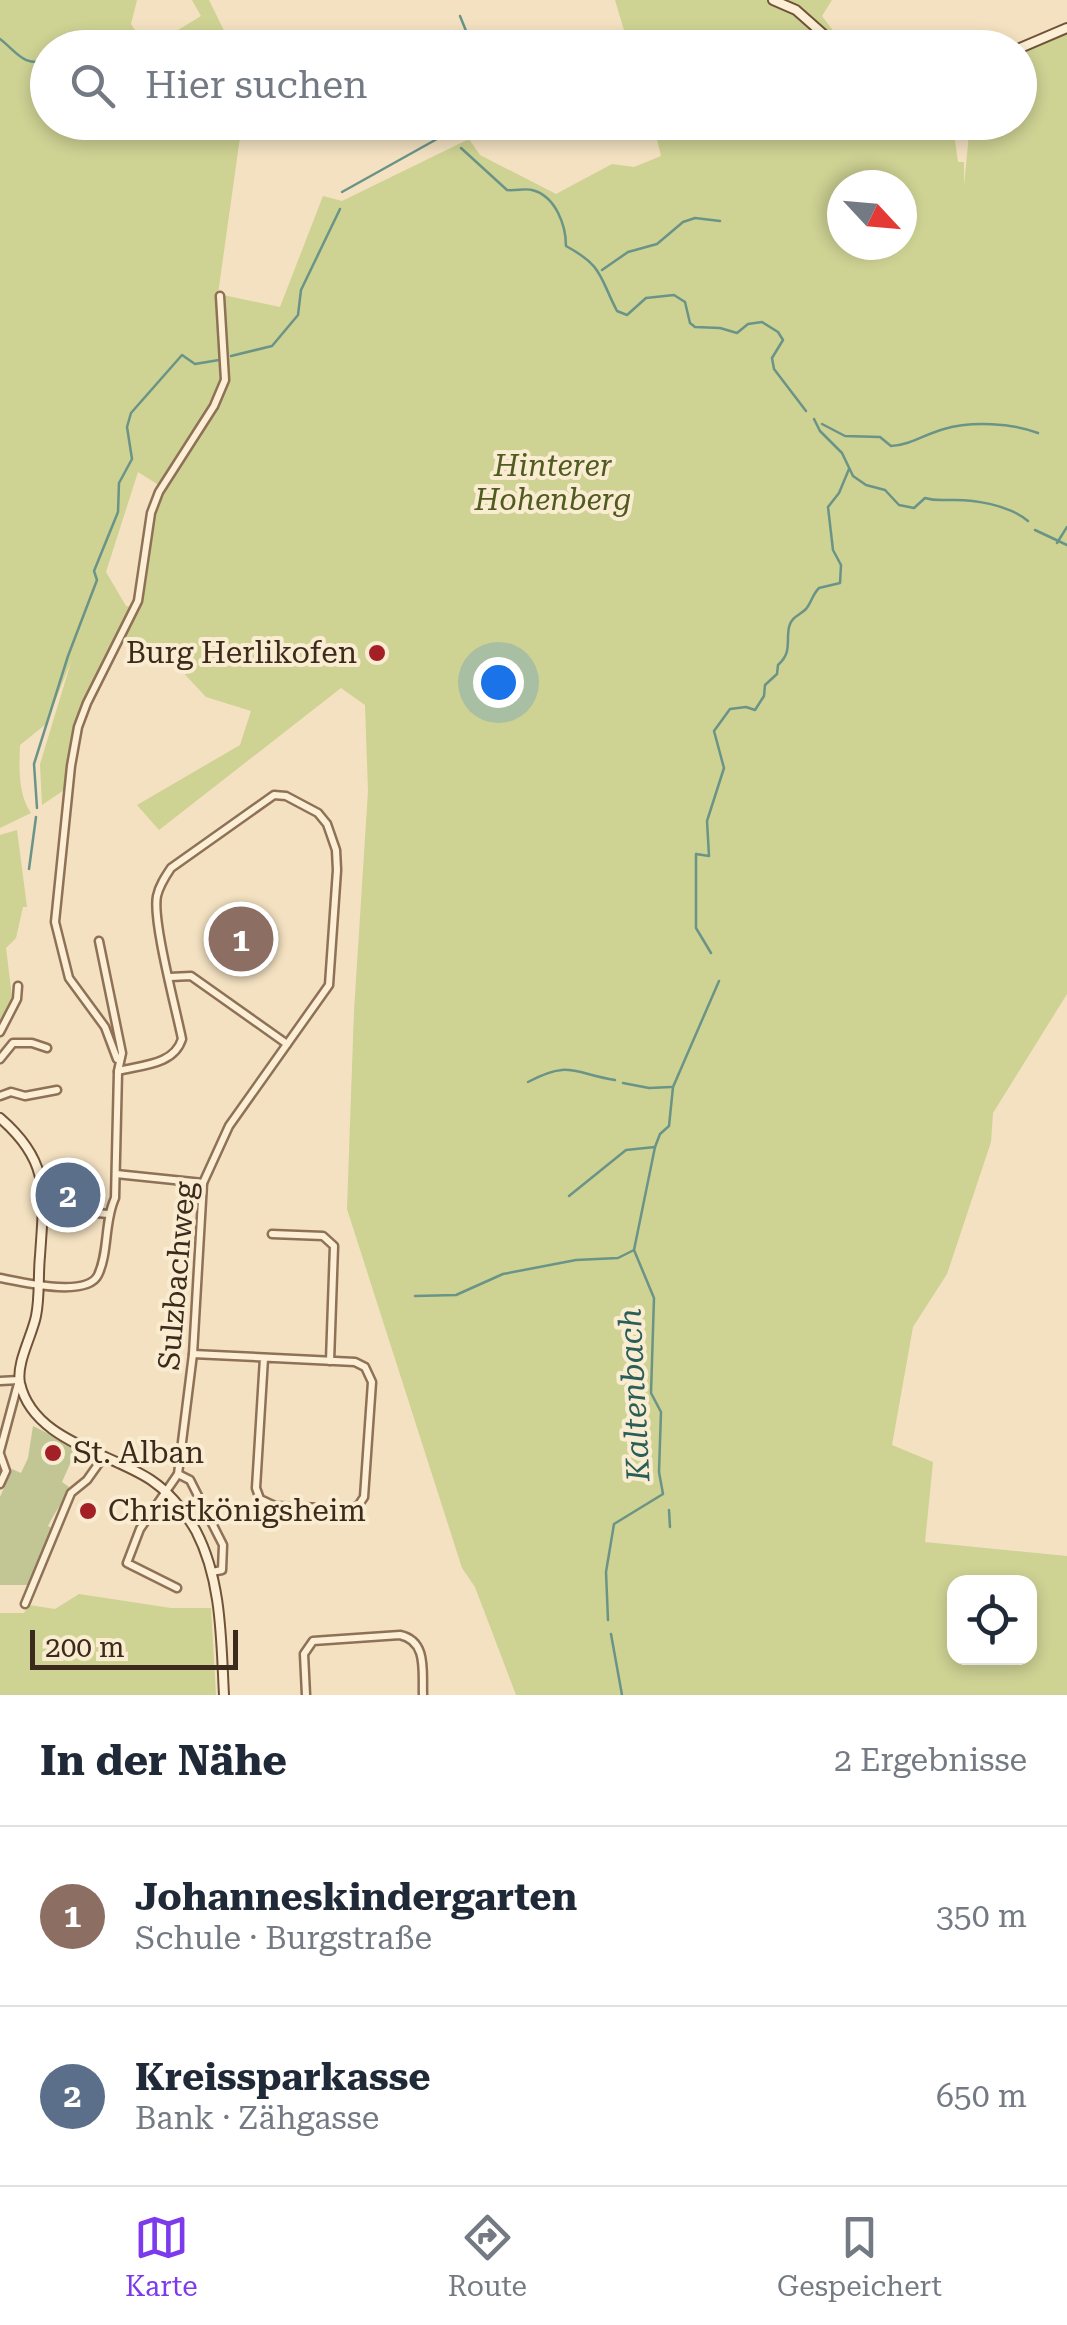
<!DOCTYPE html>
<html lang="de">
<meta charset="utf-8">
<style>
:root{--surface:#fff;--page:#f6f6f7;--text:#1f2937;--muted:#747a83;--line:#e0e1e3;--accent:#7c3aed}
body{margin:0;font-family:"Roboto Serif",serif;background:var(--page);color:var(--text)}
.controls{position:absolute;right:30px;bottom:30px;display:grid;overflow:hidden;border-radius:20px;box-shadow:0 5px 15px #0003}
.controls button{width:90px;height:90px;display:grid;place-items:center;padding:0;border:0;border-bottom:2px solid var(--line);background:var(--surface);color:var(--text);font:50px sans-serif}
.compass{position:absolute;left:827px;top:170px;width:90px;height:90px;border-radius:50%;background:var(--surface);box-shadow:0 5px 15px #0003;rotate:116deg}
.scale{position:absolute;left:30px;bottom:25px;width:208px;box-sizing:border-box;padding-left:10px;border:5px solid #3c2a1c;border-top:0;font-size:28px;line-height:35px;white-space:nowrap;color:#3c2a1c;-webkit-text-stroke:8px #f9ecd1;paint-order:stroke}
.you{position:absolute;left:498px;top:682px;width:35px;height:35px;margin:-25px;border:8px solid #fff;border-radius:50%;background:#1a73e8;box-shadow:0 0 0 15px #1a73e833}
.badge{display:grid;place-items:center;width:65px;height:65px;border-radius:50%;background:var(--accent);color:#fff;font-size:32px;font-weight:700}
.pin{position:absolute;translate:-50% -50%;border:5px solid #fff;box-shadow:0 2px 10px #0006}
.list{margin:0;padding:0;list-style:none}
h2{display:flex;justify-content:space-between;align-items:center;height:130px;margin:0;padding:0 40px;font-size:42px}
h2 small{font-size:32px;font-weight:400;color:var(--muted)}
.list li{display:grid;grid-template-columns:65px 1fr auto;gap:30px;align-items:center;box-sizing:border-box;height:180px;padding:0 40px;border-top:2px solid var(--line)}
.list b{display:block;font-size:38px;white-space:nowrap}
.list p{margin:0;font-size:32px;white-space:nowrap;color:var(--muted)}
.list em{font-size:32px;font-style:normal;color:var(--muted)}
.icon{flex:none;width:55px;height:55px;fill:none;stroke:currentColor;stroke-width:2;stroke-linecap:round;stroke-linejoin:round}
.map{position:relative;flex:none;width:1067px;height:1695px;overflow:hidden}
.search{position:absolute;background:var(--surface);box-shadow:0 5px 15px #0003;left:30px;right:30px;top:30px;height:110px;display:flex;align-items:center;gap:25px;box-sizing:border-box;padding:0 35px;border-radius:55px;color:var(--muted);font-size:38px}
.sheet{height:490px;background:var(--surface)}
nav{display:flex;justify-content:space-around;align-items:center;box-sizing:border-box;height:140px;border-top:2px solid var(--line);background:var(--surface);font-size:28px;color:var(--muted)}
nav a{display:grid;justify-items:center;gap:5px}
nav .on{color:var(--accent)}
.map>svg:first-child{display:block}
.green{fill:#ced293;fill-rule:evenodd}
.cemetery{fill:#c2c694}
.lines{fill:none;stroke-linecap:round;stroke-linejoin:round}
.stream{stroke:#6a9487;stroke-width:2.5}
.street-casing{stroke:#8e7156;stroke-width:11}
.secondary-casing{stroke:#705239;stroke-width:12}
.street{stroke:#fcefd5;stroke-width:6}
.secondary{stroke:#fcefd5;stroke-width:8}
.poi-dot{fill:#a42027;stroke:#f9ecd1;stroke-width:4}
.labels{text-anchor:middle;stroke-width:8;stroke-linejoin:round;paint-order:stroke}
.park-label{font-size:30px;font-style:italic;fill:#4f5b20;stroke:#f9ecd1}
.poi-label{font-size:30px;fill:#3c2a1c;stroke:#f9ecd1;text-anchor:start}
.street-label{font-size:30px;fill:#3c2a1c;stroke:#f9ecd1}
.water-label{font-size:32px;font-style:italic;fill:#2a5e58;stroke:#f9ecd1}
</style>
<div class="map">
<svg width="1067" height="1695" viewBox="0 0 1067 1695">
<rect width="100%" height="100%" fill="#f3e1c1"/>
<!-- green -->
<g class="green">
<path d="M0,0H137L131,24L146,47L48,48V122L242,123L218,294L280,307L323,196L342,201L469,139L480,155L556,194L612,164L634,167L661,156L653,123H920L921,129L954,133L958,162H964V186L970,123L1020,122V54L1067,33V994L993,1113L991,1142L947,1274L913,1327L892,1445L933,1462L925,1542L1067,1556V1695H516L475,1587L462,1568L347,1209L354,1011L368,791L365,705L341,688L159,830L137,805L240,745L251,711L206,697L177,666L125,639L144,590L152,525L165,489L138,472L106,572L126,606L134,607L82,714L67,788L42,805L40,764L72,659L46,724L20,745C19,767 18,795 31,813L0,828ZM842,185H902V245H842ZM954,1582H1030V1658H954Z"/>
<path d="M192,0H209L232,47H150L201,16Z"/>
<path d="M615,0H832L822,16L835,33L822,47H629Z"/>
<path d="M17,830L27,907H23L16,938L6,948L12,997L0,1021V835Z"/>
<path d="M79,1594L171,1608H211L216,1695H0V1613H24L29,1605L55,1609Z"/>
</g>
<!-- cemetery -->
<path class="cemetery" d="M33,1426L77,1448L62,1482L69,1487C64,1502 55,1511 48,1526L53,1529L30,1585H0V1497L12,1469L21,1473L28,1458Z"/>
<g class="lines">
<!-- stream -->
<g class="stream">
<path d="M460,16L473,48"/>
<path d="M0,39C17,52 24,68 48,60"/>
<path d="M130,48L135,43"/>
<path d="M461,148L507,190C516,191 525,188 532,190C556,196 566,226 566,246C603,266 599,276 617,311L627,315L646,298L674,295L685,302L690,323L695,327L720,328L737,333L748,324L762,322L778,332L783,340L772,358L774,369L806,411"/>
<path d="M342,192L437,139"/>
<path d="M602,270L628,252L657,244L683,222L695,218L720,221"/>
<path d="M231,356L272,346L298,315L301,290L340,209"/>
<path d="M814,419L820,431L842,453L853,476L866,485L885,490L899,505L914,508L925,498C935,501 939,500 949,500C974,499 1009,505 1028,521"/>
<path d="M822,424L845,436L880,437L891,446C911,445 925,434 944,429C971,421 1012,423 1038,433"/>
<path d="M1035,530L1067,545"/>
<path d="M1057,543L1067,527"/>
<path d="M37,808L34,764L68,656L97,580L94,571L118,512L119,483L132,459L127,427L131,413L182,355L195,364L219,360"/>
<path d="M29,869L36,817"/>
<path d="M711,953L696,928V854L709,856L707,821L724,768L714,731L730,709L746,707L755,710L764,696L765,685L777,674L778,665C792,653 786,642 789,627C791,617 800,615 806,609C812,602 812,595 819,588L840,583L841,565L833,550L828,507L839,493L849,469"/>
<path d="M528,1082C569,1060 573,1073 615,1080"/>
<path d="M623,1083L649,1088L671,1087"/>
<path d="M569,1196L626,1150L655,1147"/>
<path d="M415,1296L456,1295L503,1274L576,1260L618,1258L634,1250"/>
<path d="M669,1510L670,1527"/>
<path d="M608,1620L606,1572L614,1524L663,1494L659,1472L661,1412L651,1393L654,1298L634,1250L655,1147L660,1134L669,1126L673,1087L719,981"/>
<path d="M611,1634L622,1695"/>
</g>
<!-- street casing -->
<g class="street-casing">
<g id="street">
<path d="M99,941L122,1053L118,1071C142,1065 174,1065 182,1039C176,1009 152,920 157,896C159,886 165,877 171,868L274,795L286,796L318,813L327,824L336,850L337,870L329,985L229,1126L203,1183L193,1354L178,1474L140,1529L127,1563L177,1588"/>
<path d="M170,977L191,976L287,1044"/>
<path d="M0,1032L17,999L18,986"/>
<path d="M0,1059L13,1043H32L47,1048"/>
<path d="M117,1059L105,1027L69,978L55,922L71,766L78,727L87,703L138,601L151,513L159,492L214,406L225,380L220,296"/>
<path d="M0,1096L11,1092L25,1096L57,1090"/>
<path d="M116,1174L203,1183"/>
<path d="M43,1208L108,1214"/>
<path d="M272,1234L323,1236L334,1246L330,1361"/>
<path d="M0,1278C21,1282 87,1298 98,1275C109,1252 104,1222 115,1198L118,1072"/>
<path d="M193,1354L355,1362L365,1367L372,1382L364,1497L358,1506L349,1509L275,1506L260,1499L256,1488L264,1358"/>
<path d="M0,1381L19,1380L0,1451"/>
<path d="M0,1454L6,1471L0,1484"/>
<path d="M178,1474L190,1480L223,1545L222,1570L212,1572"/>
<path d="M25,1604L71,1493L87,1480L104,1456"/>
<path d="M306,1695L304,1654L313,1641L400,1635C428,1641 422,1672 423,1695"/>
</g>
</g>
<!-- secondary casing -->
<g class="secondary-casing">
<g id="secondary">
<path d="M773,0L796,10L839,48"/>
<path d="M1020,48L1067,28"/>
<path d="M0,1118C51,1162 44,1194 40,1256C38,1275 40,1297 36,1316C32,1336 16,1363 20,1383C33,1441 109,1452 151,1480C169,1492 185,1512 196,1531C222,1581 221,1640 224,1695"/>
</g>
</g>
<!-- street -->
<use href="#street" class="street"/>
<!-- secondary -->
<use href="#secondary" class="secondary"/>
</g>
<!-- markers -->
<g class="poi-dot">
<circle cx="377" cy="653" r="10"/>
<circle cx="53" cy="1453" r="10"/>
<circle cx="88" cy="1511" r="10"/>
</g>
<g class="labels">
<!-- park labels -->
<g class="park-label">
<text x="553" y="476">Hinterer<tspan x="553" dy="34">Hohenberg</tspan></text>
</g>
<!-- poi labels -->
<g class="poi-label">
<text x="357" y="663" text-anchor="end">Burg Herlikofen</text>
<text x="73" y="1463">St. Alban</text>
<text x="108" y="1521">Christkönigsheim</text>
</g>
<!-- street labels -->
<g class="street-label">
<text transform="translate(177 1276) rotate(-85)" y="10">Sulzbachweg</text>
</g>
<!-- water labels -->
<g class="water-label">
<text transform="translate(634 1395) rotate(-93)" y="11">Kaltenbach</text>
</g>
</g>
</svg>
<div class="controls">
<button><svg class="icon" aria-label="locate" viewBox="0 0 24 24"><circle cx="12" cy="12" r="6"/><path d="M12 2v4M12 18v4M2 12h4M18 12h4"/></svg></button>
</div>
<svg class="compass" viewBox="-18 -18 36 36"><path d="M0-13l5 13h-10z" fill="#e53935"/><path d="M0 13l5-13h-10z" fill="#747a83"/></svg>
<div class="scale">200 m</div>
<div class="you"></div>
<div class="pin badge" style="left:241px;top:939px;background:#8d6e63">1</div>
<div class="pin badge" style="left:68px;top:1195px;background:#5c6f8a">2</div>
<div class="search"><svg class="icon" aria-label="search" viewBox="0 0 24 24"><circle cx="10" cy="10" r="6"/><path d="M15 15l6 6"/></svg>Hier suchen</div>
</div>
<section class="sheet">
<h2>In der Nähe<small>2 Ergebnisse</small></h2>
<ul class="list">
<li><span class="badge" style="background:#8d6e63">1</span><div><b>Johanneskindergarten</b><p>Schule · Burgstraße</p></div><em>350 m</em></li>
<li><span class="badge" style="background:#5c6f8a">2</span><div><b>Kreissparkasse</b><p>Bank · Zähgasse</p></div><em>650 m</em></li>
</ul>
</section>
<nav>
<a class="on"><svg class="icon" aria-label="map" viewBox="0 0 24 24"><path d="M3 6l6-2 6 2 6-2v14l-6 2-6-2-6 2zM9 4v14M15 6v14"/></svg>Karte</a>
<a><svg class="icon" aria-label="directions" viewBox="0 0 24 24"><path d="M12 3l9 9-9 9-9-9zM9 14v-3h6M13 9l2 2-2 2"/></svg>Route</a>
<a><svg class="icon" aria-label="saved" viewBox="0 0 24 24"><path d="M7 4h10v16l-5-4-5 4z"/></svg>Gespeichert</a>
</nav>
